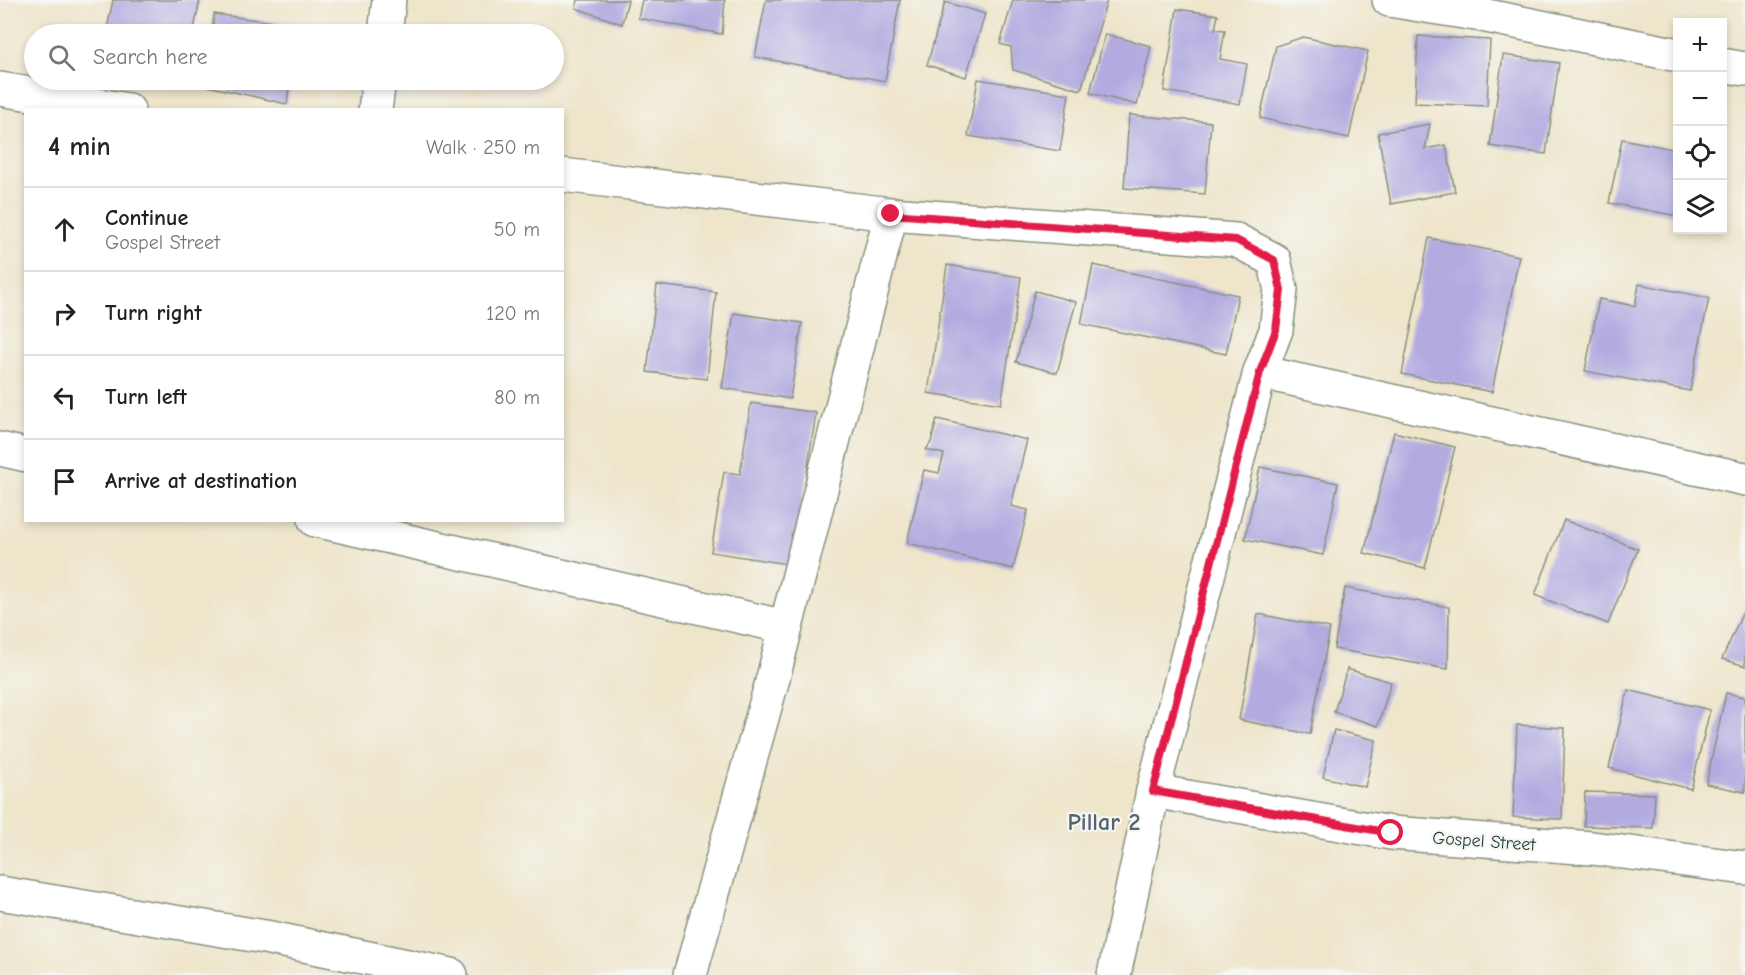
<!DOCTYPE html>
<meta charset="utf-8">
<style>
:root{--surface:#fff;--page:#f6f6f6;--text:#222;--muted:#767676;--line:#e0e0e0}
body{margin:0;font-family:"Comic Neue",sans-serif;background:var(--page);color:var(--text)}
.controls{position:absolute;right:18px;top:18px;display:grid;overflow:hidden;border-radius:0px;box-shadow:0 3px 9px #0003}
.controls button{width:54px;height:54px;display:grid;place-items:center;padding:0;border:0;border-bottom:2px solid var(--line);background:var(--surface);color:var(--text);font:30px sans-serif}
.stop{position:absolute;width:18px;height:18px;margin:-14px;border:4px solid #e11d48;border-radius:50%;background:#fff}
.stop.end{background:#e11d48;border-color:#fff;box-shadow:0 2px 6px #0008}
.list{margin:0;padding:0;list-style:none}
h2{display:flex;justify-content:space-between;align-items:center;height:78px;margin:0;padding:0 24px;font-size:26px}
h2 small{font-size:20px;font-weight:400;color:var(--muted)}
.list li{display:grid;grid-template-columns:39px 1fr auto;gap:18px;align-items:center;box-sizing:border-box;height:84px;padding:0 24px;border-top:2px solid var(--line)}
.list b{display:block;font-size:22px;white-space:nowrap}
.list p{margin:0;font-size:20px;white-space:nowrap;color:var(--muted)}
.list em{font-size:20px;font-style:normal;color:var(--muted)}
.icon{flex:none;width:33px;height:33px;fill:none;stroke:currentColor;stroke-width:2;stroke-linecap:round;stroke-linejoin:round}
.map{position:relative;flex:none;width:1745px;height:975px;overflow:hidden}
.search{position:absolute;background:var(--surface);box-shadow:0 3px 9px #0003;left:24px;top:24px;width:540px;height:66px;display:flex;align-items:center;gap:15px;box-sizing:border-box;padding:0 21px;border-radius:33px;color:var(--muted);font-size:22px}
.panel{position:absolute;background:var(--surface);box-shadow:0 3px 9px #0003;left:24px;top:108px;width:540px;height:414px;border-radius:0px}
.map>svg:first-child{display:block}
.building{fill:#b3abe0}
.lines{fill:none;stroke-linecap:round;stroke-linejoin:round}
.street-casing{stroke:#86917f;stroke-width:36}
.street{stroke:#fff;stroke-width:33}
.route{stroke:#e11d48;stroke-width:8}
.labels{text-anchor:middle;stroke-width:4.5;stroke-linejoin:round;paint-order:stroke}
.street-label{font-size:18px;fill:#1f3d34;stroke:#f6f6f2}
.district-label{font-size:24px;font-weight:bold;fill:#536470;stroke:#f6f6f2}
</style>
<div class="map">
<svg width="1745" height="975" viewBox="0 0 1745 975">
<rect width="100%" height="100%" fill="#f6f6f2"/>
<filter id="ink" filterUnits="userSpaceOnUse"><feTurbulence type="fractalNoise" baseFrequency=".0167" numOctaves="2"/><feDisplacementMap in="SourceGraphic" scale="12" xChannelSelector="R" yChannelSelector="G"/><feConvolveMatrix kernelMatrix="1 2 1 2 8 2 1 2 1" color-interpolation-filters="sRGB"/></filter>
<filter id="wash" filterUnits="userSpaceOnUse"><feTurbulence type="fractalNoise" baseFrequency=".008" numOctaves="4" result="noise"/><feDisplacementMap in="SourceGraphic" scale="24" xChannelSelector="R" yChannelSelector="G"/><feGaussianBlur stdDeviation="1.35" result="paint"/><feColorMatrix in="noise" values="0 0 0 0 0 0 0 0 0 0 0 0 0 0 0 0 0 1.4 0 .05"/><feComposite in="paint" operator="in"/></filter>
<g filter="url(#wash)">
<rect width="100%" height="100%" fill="#eee5ca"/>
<g id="blocks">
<!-- building -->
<g class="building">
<path d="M113,0H200L193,34H106Z"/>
<path d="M578,0H628L622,24L576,8Z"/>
<path d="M642,0H725L722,34L638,18Z"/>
<path d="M766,0H900L885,81L755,57Z"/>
<path d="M1013,0H1107L1081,90L1013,70L1011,47L1000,44Z"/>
<path d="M945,2L985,14L966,77L927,65Z"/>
<path d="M1177,9L1218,15L1215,29L1225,30L1220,59L1247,64L1240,104L1164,91Z"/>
<path d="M214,14L295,25L294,34H212Z"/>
<path d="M1105,34L1151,46L1137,105L1090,93Z"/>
<path d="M1418,36L1490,40L1487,106L1415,103Z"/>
<path d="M1303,37L1368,51L1349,138L1260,118L1276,46Z"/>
<path d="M1503,55L1559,63L1546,154L1490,146Z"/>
<path d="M978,79L1069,94L1060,151L968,136Z"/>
<path d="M208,80H290L287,104L207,86Z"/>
<path d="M1129,115L1211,122L1205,194L1124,188Z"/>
<path d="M1430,124L1425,149L1446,145L1455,192L1391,204L1378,133Z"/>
<path d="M1622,139L1678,150V216L1609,203Z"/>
<path d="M1429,238L1519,256L1492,392L1402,374Z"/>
<path d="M947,265L1021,277L1001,404L928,393Z"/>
<path d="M1093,265L1238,295L1226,354L1081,324Z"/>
<path d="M1639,284L1709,298L1690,391L1585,371L1599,299L1635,306Z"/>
<path d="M657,285L716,292L707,379L647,372Z"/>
<path d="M1035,291L1076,302L1057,373L1016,362Z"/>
<path d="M734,313L802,323L790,399L722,388Z"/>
<path d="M751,403L816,413L793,565L711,552L724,472L740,474Z"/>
<path d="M937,419L1027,440L1011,506L1028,510L1013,569L907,543L924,470L939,473L944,454L926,450L931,442Z"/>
<path d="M1394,432L1455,447L1425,568L1364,553Z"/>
<path d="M1260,467L1338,483L1323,555L1245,539Z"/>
<path d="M1564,520L1638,549L1608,624L1535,595Z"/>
<path d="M1345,588L1449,607L1448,669L1334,649Z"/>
<path d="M1743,612L1745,613V666L1722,659Z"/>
<path d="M1258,614L1330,628L1310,734L1239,720Z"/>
<path d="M1347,669L1391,682L1378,726L1334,712Z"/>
<path d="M1628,690L1710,710L1691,789L1609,768Z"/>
<path d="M1726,693L1745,697V792L1706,784Z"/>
<path d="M1517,725L1565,728L1562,819L1513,817Z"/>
<path d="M1334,730L1376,740L1365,787L1323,777Z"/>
<path d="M1585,792L1655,794L1653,828L1584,826Z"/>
</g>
</g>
</g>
<g filter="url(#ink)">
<use href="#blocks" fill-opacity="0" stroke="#86917f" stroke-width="1.5"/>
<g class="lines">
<!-- street casing -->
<g class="street-casing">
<g id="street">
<path d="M1389,0L1482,15L1678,55"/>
<path d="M385,34L389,0"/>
<path d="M1722,65L1745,69"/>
<path d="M0,89L128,110"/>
<path d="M375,110L379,80"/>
<path d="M562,175L891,214L1236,240L1274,260L1281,290L1276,330L1260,372L1153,791L1114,975"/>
<path d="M1260,372L1745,479"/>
<path d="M0,449L26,455"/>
<path d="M315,520L786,627"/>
<path d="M1153,791L1391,833L1592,848L1745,868"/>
<path d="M0,893L265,937L451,975"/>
<path d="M690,975L772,682L891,214"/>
</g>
</g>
<!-- street -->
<use href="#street" class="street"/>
</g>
</g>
<g class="lines" filter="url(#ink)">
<!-- route -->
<path class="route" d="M891,214L1236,240L1274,260L1281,290L1276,330L1260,372L1153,791L1391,833"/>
</g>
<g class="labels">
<!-- street labels -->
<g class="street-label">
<text transform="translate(1484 841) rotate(4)" y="6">Gospel Street</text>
</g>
<!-- district labels -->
<g class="district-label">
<text x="1104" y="830">Pillar 2</text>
</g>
</g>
</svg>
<div class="controls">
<button>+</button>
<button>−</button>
<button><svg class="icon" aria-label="locate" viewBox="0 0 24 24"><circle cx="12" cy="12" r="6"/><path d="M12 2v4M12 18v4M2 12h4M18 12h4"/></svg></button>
<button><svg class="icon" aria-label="layers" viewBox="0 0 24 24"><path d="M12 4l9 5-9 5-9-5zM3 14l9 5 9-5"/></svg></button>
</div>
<div class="stop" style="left:1391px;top:833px"></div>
<div class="stop end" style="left:891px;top:214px"></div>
<div class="search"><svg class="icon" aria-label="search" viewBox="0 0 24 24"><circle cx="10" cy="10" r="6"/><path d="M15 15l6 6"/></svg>Search here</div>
<section class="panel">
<h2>4 min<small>Walk · 250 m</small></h2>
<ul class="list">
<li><svg class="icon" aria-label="ahead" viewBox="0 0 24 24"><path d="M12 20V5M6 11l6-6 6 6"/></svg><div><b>Continue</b><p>Gospel Street</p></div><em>50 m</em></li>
<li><svg class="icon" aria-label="right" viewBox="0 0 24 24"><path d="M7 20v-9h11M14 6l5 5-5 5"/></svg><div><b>Turn right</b></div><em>120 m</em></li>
<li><svg class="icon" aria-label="left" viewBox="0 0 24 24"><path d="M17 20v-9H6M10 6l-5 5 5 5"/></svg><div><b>Turn left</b></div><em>80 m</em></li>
<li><svg class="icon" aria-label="arrive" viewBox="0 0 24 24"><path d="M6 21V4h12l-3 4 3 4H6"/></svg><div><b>Arrive at destination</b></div></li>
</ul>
</section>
</div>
